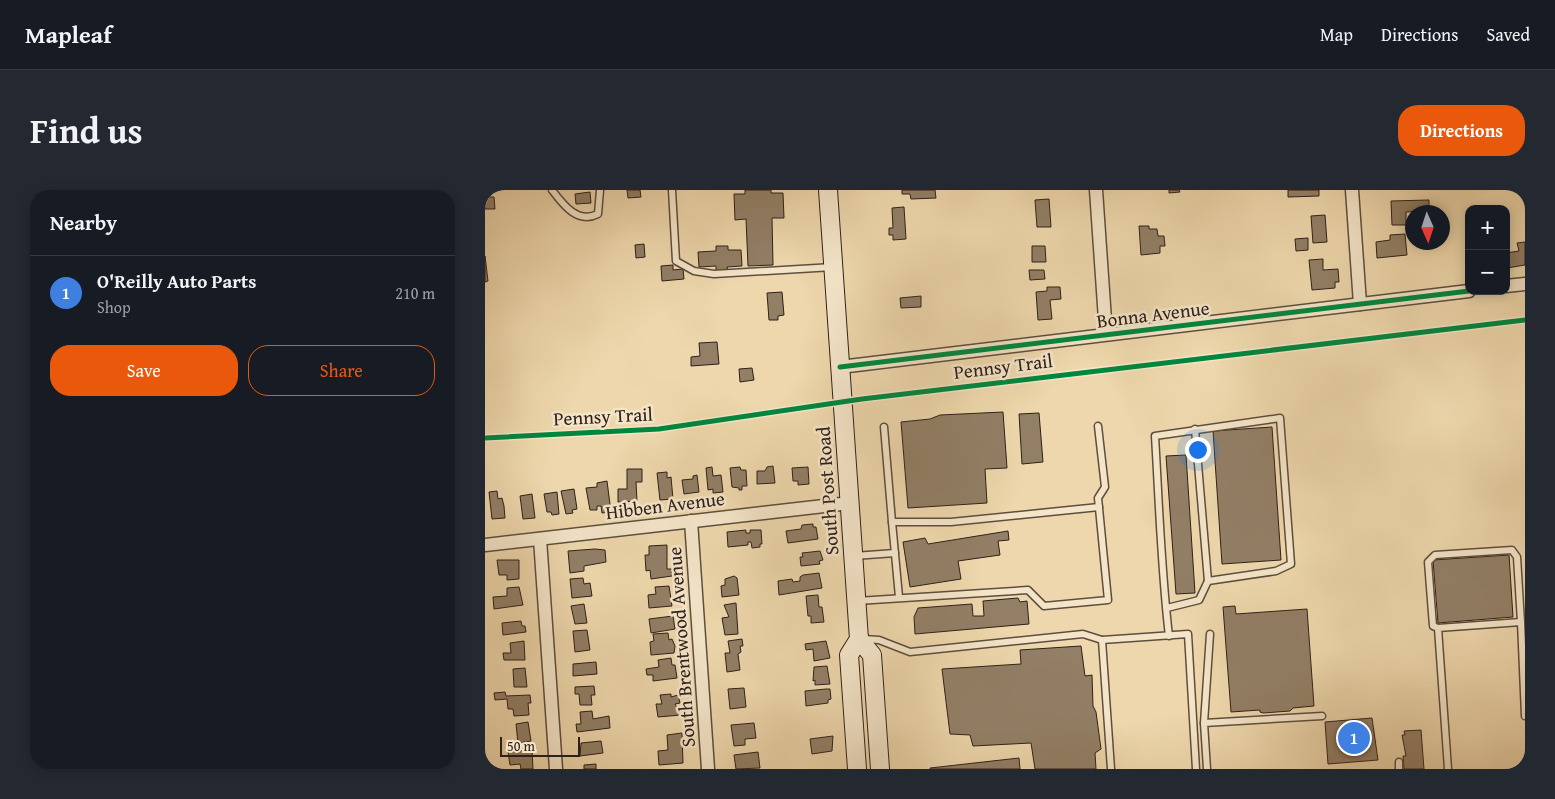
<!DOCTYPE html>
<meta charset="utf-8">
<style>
:root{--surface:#171b24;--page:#242831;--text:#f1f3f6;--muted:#9ea1a6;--line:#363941;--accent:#ea580c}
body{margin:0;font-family:"Gentium Book Plus",serif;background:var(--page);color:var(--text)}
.controls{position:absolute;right:15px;top:15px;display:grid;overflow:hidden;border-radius:10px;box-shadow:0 2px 12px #0003}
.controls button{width:45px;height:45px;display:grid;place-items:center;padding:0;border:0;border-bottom:1px solid var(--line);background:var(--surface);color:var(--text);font:25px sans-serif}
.compass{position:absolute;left:920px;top:15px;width:45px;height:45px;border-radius:50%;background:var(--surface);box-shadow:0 2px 12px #0003;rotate:177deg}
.scale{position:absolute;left:15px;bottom:12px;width:80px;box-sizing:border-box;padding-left:5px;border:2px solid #2e201a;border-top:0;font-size:14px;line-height:18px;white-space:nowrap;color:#2e201a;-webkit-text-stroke:4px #f4e5c9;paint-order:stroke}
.you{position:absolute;left:712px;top:259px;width:18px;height:18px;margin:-12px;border:4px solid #fff;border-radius:50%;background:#1a73e8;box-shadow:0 0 0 8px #1a73e833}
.badge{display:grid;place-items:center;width:32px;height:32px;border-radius:50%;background:var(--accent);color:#fff;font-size:16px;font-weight:700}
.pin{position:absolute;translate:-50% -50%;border:2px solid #fff;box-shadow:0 1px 5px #0006}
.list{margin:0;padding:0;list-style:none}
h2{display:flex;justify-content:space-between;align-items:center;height:65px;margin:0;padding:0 20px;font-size:21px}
h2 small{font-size:16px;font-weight:400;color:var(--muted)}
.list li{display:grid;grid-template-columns:32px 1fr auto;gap:15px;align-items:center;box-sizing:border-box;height:75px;padding:0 20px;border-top:1px solid var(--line)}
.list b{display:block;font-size:19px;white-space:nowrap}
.list p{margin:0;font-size:16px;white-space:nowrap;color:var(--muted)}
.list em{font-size:16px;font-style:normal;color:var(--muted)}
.actions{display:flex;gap:10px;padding:15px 20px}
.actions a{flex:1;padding:11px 0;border:1px solid var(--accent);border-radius:20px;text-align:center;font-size:18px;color:var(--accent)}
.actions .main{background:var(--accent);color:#fff}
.map{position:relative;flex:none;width:1040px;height:579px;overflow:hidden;border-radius:20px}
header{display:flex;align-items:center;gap:30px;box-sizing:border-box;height:70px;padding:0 25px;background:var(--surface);border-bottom:1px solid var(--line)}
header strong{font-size:24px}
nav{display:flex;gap:28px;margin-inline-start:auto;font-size:18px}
.intro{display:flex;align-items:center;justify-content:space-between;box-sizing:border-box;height:120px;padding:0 30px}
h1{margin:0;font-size:35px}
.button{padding:12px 22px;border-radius:20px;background:var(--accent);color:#fff;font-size:18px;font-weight:700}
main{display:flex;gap:30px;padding:0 30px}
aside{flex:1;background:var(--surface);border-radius:20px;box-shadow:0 2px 12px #0003}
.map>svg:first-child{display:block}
.building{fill:#927f66;stroke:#2e201a}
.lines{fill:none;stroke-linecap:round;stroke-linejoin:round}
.service-casing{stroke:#5e4e3e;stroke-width:9}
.minor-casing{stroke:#5e4e3e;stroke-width:15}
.secondary-casing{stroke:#2e201a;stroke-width:20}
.service{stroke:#f4e5c9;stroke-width:6}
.minor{stroke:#f4e5c9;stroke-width:12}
.secondary{stroke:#f4e5c9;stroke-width:18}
.cycleway-casing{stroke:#f4e5c9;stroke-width:8}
.cycleway{stroke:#00873e;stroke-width:5}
.labels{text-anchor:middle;stroke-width:5;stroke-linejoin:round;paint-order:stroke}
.street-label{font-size:19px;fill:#2e201a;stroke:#f4e5c9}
</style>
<header>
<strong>Mapleaf</strong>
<nav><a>Map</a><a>Directions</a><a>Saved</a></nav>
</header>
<div class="intro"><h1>Find us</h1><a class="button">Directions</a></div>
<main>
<aside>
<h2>Nearby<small></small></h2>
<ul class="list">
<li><span class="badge" style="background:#3f7fe0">1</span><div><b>O'Reilly Auto Parts</b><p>Shop</p></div><em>210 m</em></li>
</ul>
<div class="actions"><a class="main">Save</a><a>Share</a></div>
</aside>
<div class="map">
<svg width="1040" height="579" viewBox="0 0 1040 579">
<rect width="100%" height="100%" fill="#eed7ac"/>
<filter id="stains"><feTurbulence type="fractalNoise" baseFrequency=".004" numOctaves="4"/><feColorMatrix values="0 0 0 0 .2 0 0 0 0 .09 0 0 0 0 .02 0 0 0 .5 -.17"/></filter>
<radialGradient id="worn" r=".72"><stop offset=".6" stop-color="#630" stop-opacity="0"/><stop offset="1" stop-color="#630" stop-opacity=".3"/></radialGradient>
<!-- building -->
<g class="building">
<path d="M142,0H155L156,7L143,8Z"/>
<path d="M260,0H286V3H298L299,28H287L288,75L263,76L261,29L250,30L249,4H260Z"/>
<path d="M417,0H450L451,8L426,9L425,4H417Z"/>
<path d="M684,0H694L695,2L684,3Z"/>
<path d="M803,0H834V6L803,7Z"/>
<path d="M105,2L106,13L91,14L90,4Z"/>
<path d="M0,7H9L10,19H0Z"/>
<path d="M564,9L566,37H552L550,10Z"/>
<path d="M944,10V21L921,22V35H907L906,11Z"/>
<path d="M419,17L421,49L408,50V45H404V38H408L407,18Z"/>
<path d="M840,25L842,52L828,53L826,26Z"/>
<path d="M654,36H664V39H672L673,46H679L680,56H675V63L656,65Z"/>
<path d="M920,44L922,65L892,68L891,52L905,50V45Z"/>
<path d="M823,48V60L811,61L810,49Z"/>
<path d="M1040,52V75L1022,78L1021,63L1034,61L1032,53Z"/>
<path d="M159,54L160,67L151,68L150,55Z"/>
<path d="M231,56H243V60H256L257,76L242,77L243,81H231V76L214,77L213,62L231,61Z"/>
<path d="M547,56H560L561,72H547Z"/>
<path d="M0,66L3,91L0,92Z"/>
<path d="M838,69V80L853,79L854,92H850V98L827,100L824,70Z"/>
<path d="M188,75V80L198,79L199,89L177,91L176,76Z"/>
<path d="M544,80H559L560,89L545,90Z"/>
<path d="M562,97H575L576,109L565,110L567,129L553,130L551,102L562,101Z"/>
<path d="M297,102L299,125L293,126V130H284L282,103Z"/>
<path d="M436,106V117L416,118L415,108Z"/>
<path d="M232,152L234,174L206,176V167L215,166L214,153Z"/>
<path d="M267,178L269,190L255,192L254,179Z"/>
<path d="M518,222L522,278L500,279L502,313L423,318L416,232L445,229L455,225Z"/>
<path d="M554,223L558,272L537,274L534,224Z"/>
<path d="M787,237L796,370L737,374L728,241Z"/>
<path d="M701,265L710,403L691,404L681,266Z"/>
<path d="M288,276L290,293L272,294V281H280L282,277Z"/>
<path d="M227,277L228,286L236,285L238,302L228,303V299L223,300L221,278Z"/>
<path d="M255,277L256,280H261L262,296H257V300H254V298L247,297L245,278Z"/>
<path d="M323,277L324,294L313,295V291H308L307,278Z"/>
<path d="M142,279H157V292H151L152,311L133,312V299H142Z"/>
<path d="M182,282V288L186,287L188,309L175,310L172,283Z"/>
<path d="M212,285L214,302L199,304L197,290L208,289V286Z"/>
<path d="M122,291L126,322L117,323L116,316H112V320H105L101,298L112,297V293Z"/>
<path d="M89,299L92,319L87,320L88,323L81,324L76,301Z"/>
<path d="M12,301L13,309L17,308L19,316L20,328L7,329L4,302Z"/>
<path d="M72,302L74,324L67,325L66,322H62L59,304Z"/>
<path d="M47,304L50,328L38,329L35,306Z"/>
<path d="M328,334V337H331L333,349L303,353L301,341L316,339L317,335Z"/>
<path d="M261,340V343H265V340H276L277,354H275V357L267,358L266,352H263V355L243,357L242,342Z"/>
<path d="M523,341L524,350L513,351L515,365L473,371L476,389L425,397L418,352L440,348L443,354Z"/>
<path d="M182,355V379H187V386L166,389L165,380L161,381L160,365H164V356Z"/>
<path d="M110,359L120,360L121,372L99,376V381L85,383L83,361Z"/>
<path d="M335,361L338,370L334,371L335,374L316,376L315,367H318L317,363Z"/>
<path d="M1024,365L1028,427L953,433L948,370Z"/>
<path d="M12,370H34V389L22,390V385H14Z"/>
<path d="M334,383L337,398L294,405L293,391L307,389L308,392L315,391V387L318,385Z"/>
<path d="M249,386L252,388L254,405L237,407L236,396L240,395V389Z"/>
<path d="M98,388L99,394L105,393L107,406L87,408L85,389Z"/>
<path d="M184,396L187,416L164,418L163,405L171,404L170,397Z"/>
<path d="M34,397L38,415L9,419L8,407L22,406V398Z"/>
<path d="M333,405L334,417H337L339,432L326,433V426H323L321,406Z"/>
<path d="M533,408L535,412L542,411L544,434L430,444L429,427L433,418L487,414L488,426H499L498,411Z"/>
<path d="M251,413L253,444L240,445L237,428L244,427L239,415Z"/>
<path d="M99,414L102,433L90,434L86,416Z"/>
<path d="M750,416L751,424L822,419L829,516L808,518L805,521L778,523L775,522V520L746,522L738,417Z"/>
<path d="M188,426L190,439L166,443L164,429Z"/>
<path d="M36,431L37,436H40L41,442L18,445L17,433Z"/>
<path d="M102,440L105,460L90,462L88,441Z"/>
<path d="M183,443L184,450L187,449L190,456L189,463L166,465L165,452L169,451L168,444Z"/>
<path d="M257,449L258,456H255L256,462L253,464L255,480L242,482L240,463H245L243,451Z"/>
<path d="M39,451L40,470H19L18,463H26L25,453Z"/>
<path d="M341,451L345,468L329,471L328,459L321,460L320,454Z"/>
<path d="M596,456L600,486L607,485L608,516L611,522L616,559L610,563L611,579H550L546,553L488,556L485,545L465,544L457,479L536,474L535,460Z"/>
<path d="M186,468L187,475H190L192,488L168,491V485H162L161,479L174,477L173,470Z"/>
<path d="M111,472L112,484L88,486V474Z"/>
<path d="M342,476L345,494L330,495V490L328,491L329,477Z"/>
<path d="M40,478L42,497H29L28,479Z"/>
<path d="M109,496L110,505H106L107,515H95L94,504H90V497Z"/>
<path d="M259,498L261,517L245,519L243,499Z"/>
<path d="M341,499H345L346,509L343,510V513L321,516L320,501Z"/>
<path d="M20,502L21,506L45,505L46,513H43L44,525L29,526L28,519H23L22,509L10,510L9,503Z"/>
<path d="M186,504V507L193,505L195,513L190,514L196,525L173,527L171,514H177L175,505Z"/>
<path d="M107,521L108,529L124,526L125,538L92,542L91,534H96L95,522Z"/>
<path d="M887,528L893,570L843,574L840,532Z"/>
<path d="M43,532L46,551L33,553L31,534Z"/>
<path d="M269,533L271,548L260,549V555L249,556L246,535Z"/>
<path d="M936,540L939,579H919L918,566H921L917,545H920L919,541Z"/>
<path d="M197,543L198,573L174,575L173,561L183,560L182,545Z"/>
<path d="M348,546L347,561L327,564L325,549Z"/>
<path d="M116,551L118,563L95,566L96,553Z"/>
<path d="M47,560L48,579H36L35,574L25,575L23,562Z"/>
<path d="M273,562L275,578L251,579L249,565Z"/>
<path d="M534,568L535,579H445V578Z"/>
<path d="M111,574V579H99V575Z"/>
</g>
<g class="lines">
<!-- service casing -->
<g class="service-casing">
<g id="service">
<path d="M67,0C79,16 93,34 113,24L115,0"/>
<path d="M187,0L191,71L209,81L229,84L348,77"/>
<path d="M399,237L407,332"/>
<path d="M710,239L723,391"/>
<path d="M369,366L410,363"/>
<path d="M414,407L407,332H466L614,317"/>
<path d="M372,411L543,400L559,416L623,410L613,308L620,297L613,236"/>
<path d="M682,418L714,410L723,391L791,381L806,374L795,228L670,246C674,312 676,379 684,446"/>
<path d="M953,438L948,436L943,372L950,365L1027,360L1032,367L1036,432"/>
<path d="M379,449L394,450L425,462L598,444L617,450L703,444L711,579"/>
<path d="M617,450L626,579"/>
<path d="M719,533L725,444"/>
<path d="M914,572V579"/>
<path d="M722,579L719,533L837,526"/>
<path d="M963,579L953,438L1036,432L1040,526"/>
</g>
</g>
<!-- minor casing -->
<g class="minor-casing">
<g id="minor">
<path d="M611,0L621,144"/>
<path d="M867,0L875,114"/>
<path d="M1021,96L1040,94"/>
<path d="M355,177L984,101"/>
<path d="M206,331L223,579"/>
<path d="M55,349L71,579"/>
<path d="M0,355L365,313"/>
</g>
</g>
<!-- secondary casing -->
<g class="secondary-casing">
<g id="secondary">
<path d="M343,0L374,449L364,465L372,579"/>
<path d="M374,449L387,465L395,579"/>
</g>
</g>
<!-- service -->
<use href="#service" class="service"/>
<!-- minor -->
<use href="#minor" class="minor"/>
<!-- secondary -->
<use href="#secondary" class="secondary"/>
<!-- cycleway casing -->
<g class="cycleway-casing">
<g id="cycleway">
<path d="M355,177L984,101"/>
<path d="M0,248L174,239L377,209L1040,130"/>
</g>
</g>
<!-- cycleway -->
<use href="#cycleway" class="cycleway"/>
</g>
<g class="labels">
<!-- street labels -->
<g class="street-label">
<text transform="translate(668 124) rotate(-7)" y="7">Bonna Avenue</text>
<text transform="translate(518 176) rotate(-7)" y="7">Pennsy Trail</text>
<text transform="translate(118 226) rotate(-3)" y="7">Pennsy Trail</text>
<text transform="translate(342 301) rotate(-94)" y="7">South Post Road</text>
<text transform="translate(180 315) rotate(-7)" y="7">Hibben Avenue</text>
<text transform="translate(196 457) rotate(-94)" y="7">South Brentwood Avenue</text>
</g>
</g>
<rect width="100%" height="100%" filter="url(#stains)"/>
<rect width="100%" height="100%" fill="url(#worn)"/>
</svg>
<div class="controls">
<button>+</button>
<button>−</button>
</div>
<svg class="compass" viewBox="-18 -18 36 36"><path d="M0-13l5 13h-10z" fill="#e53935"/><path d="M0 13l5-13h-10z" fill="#9ea1a6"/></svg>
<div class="scale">50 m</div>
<div class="you"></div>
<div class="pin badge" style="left:869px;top:548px;background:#3f7fe0">1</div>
</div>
</main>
